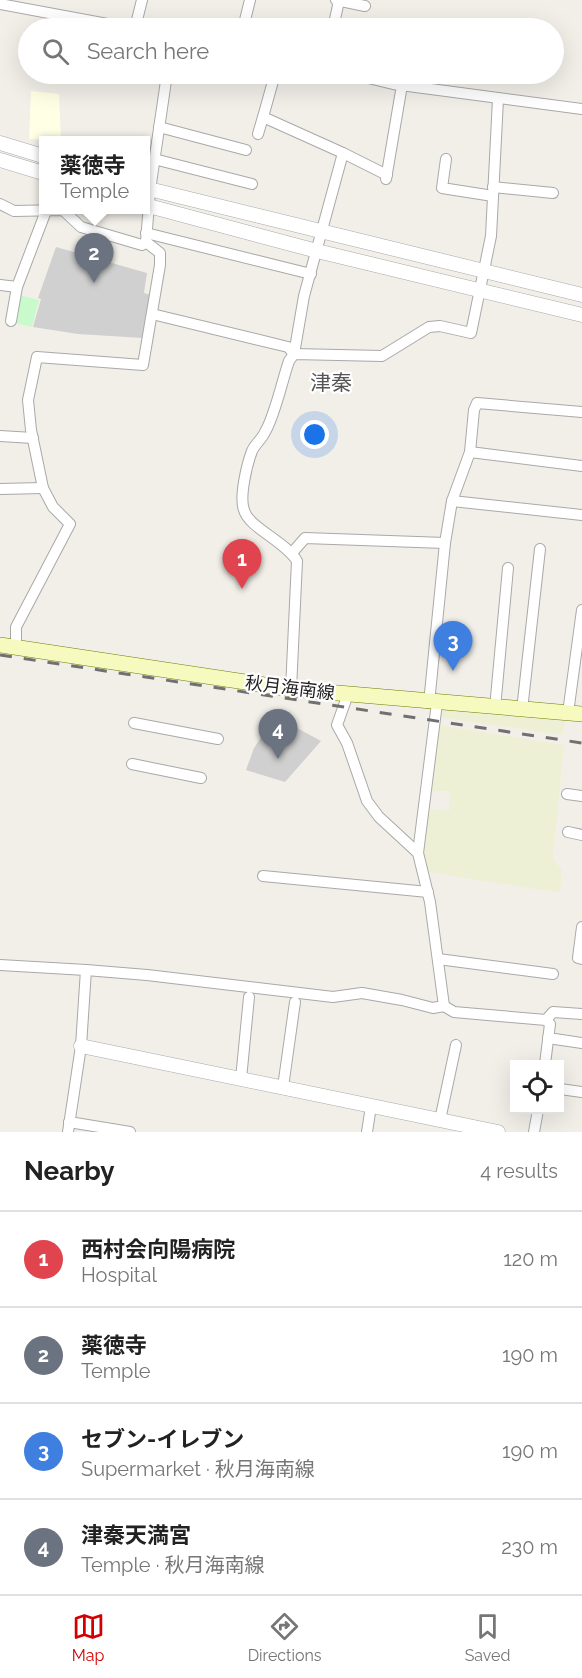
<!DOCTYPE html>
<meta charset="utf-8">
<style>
:root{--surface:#fff;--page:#f6f6f6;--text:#222;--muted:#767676;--line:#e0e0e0;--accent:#d40000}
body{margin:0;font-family:Raleway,"Noto Sans JP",sans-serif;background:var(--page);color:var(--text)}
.controls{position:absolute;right:18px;bottom:18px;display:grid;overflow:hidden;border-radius:0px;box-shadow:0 6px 24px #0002}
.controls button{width:54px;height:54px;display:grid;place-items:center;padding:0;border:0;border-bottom:2px solid var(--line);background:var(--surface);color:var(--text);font:30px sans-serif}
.you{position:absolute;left:315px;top:435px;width:21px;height:21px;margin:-15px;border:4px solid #fff;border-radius:50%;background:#1a73e8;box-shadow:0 0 0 9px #1a73e833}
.badge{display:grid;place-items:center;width:39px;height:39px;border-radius:50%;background:var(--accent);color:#fff;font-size:20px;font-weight:700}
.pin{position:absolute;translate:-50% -50px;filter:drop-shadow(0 2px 3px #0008)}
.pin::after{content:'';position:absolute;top:32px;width:21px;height:18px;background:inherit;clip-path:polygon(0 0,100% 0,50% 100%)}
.popup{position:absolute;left:39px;top:136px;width:111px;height:78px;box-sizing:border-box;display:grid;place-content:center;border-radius:0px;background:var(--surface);filter:drop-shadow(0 2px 4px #0005);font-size:20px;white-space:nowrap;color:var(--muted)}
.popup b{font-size:22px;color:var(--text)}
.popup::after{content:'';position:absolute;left:50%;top:100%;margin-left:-12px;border:12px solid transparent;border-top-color:var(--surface)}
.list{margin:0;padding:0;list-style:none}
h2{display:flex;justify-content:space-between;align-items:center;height:78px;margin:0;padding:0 24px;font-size:26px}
h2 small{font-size:20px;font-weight:400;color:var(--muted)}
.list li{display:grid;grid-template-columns:39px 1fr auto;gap:18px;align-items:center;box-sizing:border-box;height:96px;padding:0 24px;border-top:2px solid var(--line)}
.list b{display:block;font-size:22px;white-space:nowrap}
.list p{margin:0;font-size:20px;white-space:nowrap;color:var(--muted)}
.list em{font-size:20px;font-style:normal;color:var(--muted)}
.icon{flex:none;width:33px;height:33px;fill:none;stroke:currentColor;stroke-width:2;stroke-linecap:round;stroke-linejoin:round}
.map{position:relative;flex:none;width:582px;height:1132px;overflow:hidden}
.search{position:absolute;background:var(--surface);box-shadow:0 6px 24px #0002;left:18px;right:18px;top:18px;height:66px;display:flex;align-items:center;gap:15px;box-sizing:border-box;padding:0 21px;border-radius:33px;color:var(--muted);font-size:22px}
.sheet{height:462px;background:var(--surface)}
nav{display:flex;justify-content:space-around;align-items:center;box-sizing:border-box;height:84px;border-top:2px solid var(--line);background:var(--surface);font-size:16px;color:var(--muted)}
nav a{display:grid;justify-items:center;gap:3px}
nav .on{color:var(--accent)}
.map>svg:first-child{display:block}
.education{fill:#ffffe5}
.religious{fill:#d0d0d0}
.farmland{fill:#eef0d5}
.park{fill:#c8facc}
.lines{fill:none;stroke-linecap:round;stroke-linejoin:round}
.minor-casing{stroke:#a9a9a9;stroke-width:12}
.tertiary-casing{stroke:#a9a9a9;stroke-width:15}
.secondary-casing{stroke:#707d05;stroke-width:16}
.minor{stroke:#fff;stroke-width:10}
.tertiary{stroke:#fff;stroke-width:14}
.secondary{stroke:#f7fabf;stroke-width:15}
.rail{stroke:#707070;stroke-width:3;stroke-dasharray:12 12;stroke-linecap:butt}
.labels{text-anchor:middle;stroke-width:4.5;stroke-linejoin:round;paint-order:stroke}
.street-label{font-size:18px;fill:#222;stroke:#fff}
.quarter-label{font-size:21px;fill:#555;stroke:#fff}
</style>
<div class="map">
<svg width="582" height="1132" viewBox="0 0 582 1132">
<rect width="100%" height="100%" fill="#f2efe9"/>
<!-- education -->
<path class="education" d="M31,91L59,94L61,140L29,139Z"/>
<!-- religious -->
<g class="religious">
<path d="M56,247L147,273L144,293L151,295L143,338L78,334L33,327L41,299L38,298Z"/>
<path d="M275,716L321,741L285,782L246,770L254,748Z"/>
</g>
<!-- farmland -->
<g class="farmland">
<path d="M439,707L565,720L562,735L438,717Z"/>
<path d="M438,725L564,745L553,857L562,871L560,893L427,872L423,853L426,809L449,811L450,791H429Z"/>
</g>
<!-- park -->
<path class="park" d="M19,295L39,300L32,327L14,323Z"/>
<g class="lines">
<!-- minor casing -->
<g class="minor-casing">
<g id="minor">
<path d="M336,0L365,6"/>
<path d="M0,4L129,28"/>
<path d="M135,28L142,0"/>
<path d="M243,28L250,0"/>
<path d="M333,28L339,1"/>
<path d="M363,28H366"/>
<path d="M275,74L263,117L343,153L387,175"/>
<path d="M352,74L393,84L582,109"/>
<path d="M159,127L246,150"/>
<path d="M258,134L263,117"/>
<path d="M154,159L252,184"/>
<path d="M446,159L442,188L493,196"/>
<path d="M386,179L402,85"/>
<path d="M493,187L553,193"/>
<path d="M0,204L14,211L63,210L81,227L142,245L146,242"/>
<path d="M146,233L311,274"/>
<path d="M0,285L17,287L46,211"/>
<path d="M152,314L288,347L294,354"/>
<path d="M11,321L17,287"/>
<path d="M294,354L304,296L343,153"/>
<path d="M0,436L33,438"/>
<path d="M470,452L582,466"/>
<path d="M0,489L43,488"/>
<path d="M452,501L582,515"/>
<path d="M292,553L305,538L445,543"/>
<path d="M16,648V627L70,524L53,507L43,488L31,430L28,400L37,357L143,365L160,265V253L146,242L150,190L167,74"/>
<path d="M291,689L297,561C285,541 249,528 244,510C239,497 247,464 252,451C255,444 262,439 265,432C275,415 282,381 289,361L294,354L382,356L429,327L440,326L471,333L491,236L498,99"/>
<path d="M348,694L337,725L347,743L367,801L379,817L418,853L430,902L444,1006"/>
<path d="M429,703L445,543L452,501L470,452L474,410L477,403L582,412"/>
<path d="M495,708L508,568"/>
<path d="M522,710L540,549"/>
<path d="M568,713L582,610"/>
<path d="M134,723L218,739"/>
<path d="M132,764L201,778"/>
<path d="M567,794L582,796"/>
<path d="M568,832L582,835"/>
<path d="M418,853L437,703"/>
<path d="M263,876L428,892"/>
<path d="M582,927L578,958L582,959"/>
<path d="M438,959L553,974"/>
<path d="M0,965L86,970L81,1046L68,1132"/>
<path d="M86,970L147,975L333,997L362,993L402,1000L433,1008L444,1006L454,1012L546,1020L550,1024L545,1064"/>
<path d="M546,1020L553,1012L582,1014"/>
<path d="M548,1038L582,1043"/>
<path d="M241,1079L249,997"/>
<path d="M283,1087L295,1002"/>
<path d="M560,1089L582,1092"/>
<path d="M440,1120L456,1045"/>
<path d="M69,1122L130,1132"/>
<path d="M367,1132L371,1106"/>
<path d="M534,1132L538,1110"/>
</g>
</g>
<!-- tertiary casing -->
<g class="tertiary-casing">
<g id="tertiary">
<path d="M0,143L43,156"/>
<path d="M0,160L43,173"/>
<path d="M145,188L582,295"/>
<path d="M145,205L317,251L582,315"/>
<path d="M81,1046L498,1132"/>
</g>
</g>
<!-- secondary casing -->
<g class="secondary-casing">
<path id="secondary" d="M0,645L291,689L582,714"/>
</g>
<!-- minor -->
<use href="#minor" class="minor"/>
<!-- tertiary -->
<use href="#tertiary" class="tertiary"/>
<!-- secondary -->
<use href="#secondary" class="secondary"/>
<!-- rail -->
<path class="rail" d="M0,655L582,743"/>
</g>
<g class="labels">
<!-- street labels -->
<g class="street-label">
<text transform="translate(290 688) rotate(7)" y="6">秋月海南線</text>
</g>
<!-- quarter labels -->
<g class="quarter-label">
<text x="331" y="390">津秦</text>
</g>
</g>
</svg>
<div class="controls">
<button><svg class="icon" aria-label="locate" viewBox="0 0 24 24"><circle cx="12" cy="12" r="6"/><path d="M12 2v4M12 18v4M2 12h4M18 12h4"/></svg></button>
</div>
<div class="you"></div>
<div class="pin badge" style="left:242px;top:589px;background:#e0444e">1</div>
<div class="pin badge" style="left:94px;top:283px;background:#6b7280">2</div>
<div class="popup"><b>薬徳寺</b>Temple</div>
<div class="pin badge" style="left:453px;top:671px;background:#3f7fe0">3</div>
<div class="pin badge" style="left:278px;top:759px;background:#6b7280">4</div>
<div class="search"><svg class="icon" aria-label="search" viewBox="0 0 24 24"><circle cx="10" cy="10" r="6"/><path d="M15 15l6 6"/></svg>Search here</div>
</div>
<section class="sheet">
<h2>Nearby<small>4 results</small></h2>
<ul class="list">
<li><span class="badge" style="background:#e0444e">1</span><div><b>西村会向陽病院</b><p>Hospital</p></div><em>120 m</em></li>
<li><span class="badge" style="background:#6b7280">2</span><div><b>薬徳寺</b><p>Temple</p></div><em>190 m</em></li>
<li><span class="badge" style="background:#3f7fe0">3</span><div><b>セブン-イレブン</b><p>Supermarket · 秋月海南線</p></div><em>190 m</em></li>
<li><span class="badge" style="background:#6b7280">4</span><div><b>津秦天満宮</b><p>Temple · 秋月海南線</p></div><em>230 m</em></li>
</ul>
</section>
<nav>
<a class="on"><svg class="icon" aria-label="map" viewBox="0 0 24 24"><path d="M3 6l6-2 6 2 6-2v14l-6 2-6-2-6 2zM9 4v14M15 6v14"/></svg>Map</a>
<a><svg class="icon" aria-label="directions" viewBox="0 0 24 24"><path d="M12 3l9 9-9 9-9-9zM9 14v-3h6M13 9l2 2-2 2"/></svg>Directions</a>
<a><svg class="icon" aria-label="saved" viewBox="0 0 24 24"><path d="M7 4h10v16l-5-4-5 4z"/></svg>Saved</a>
</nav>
